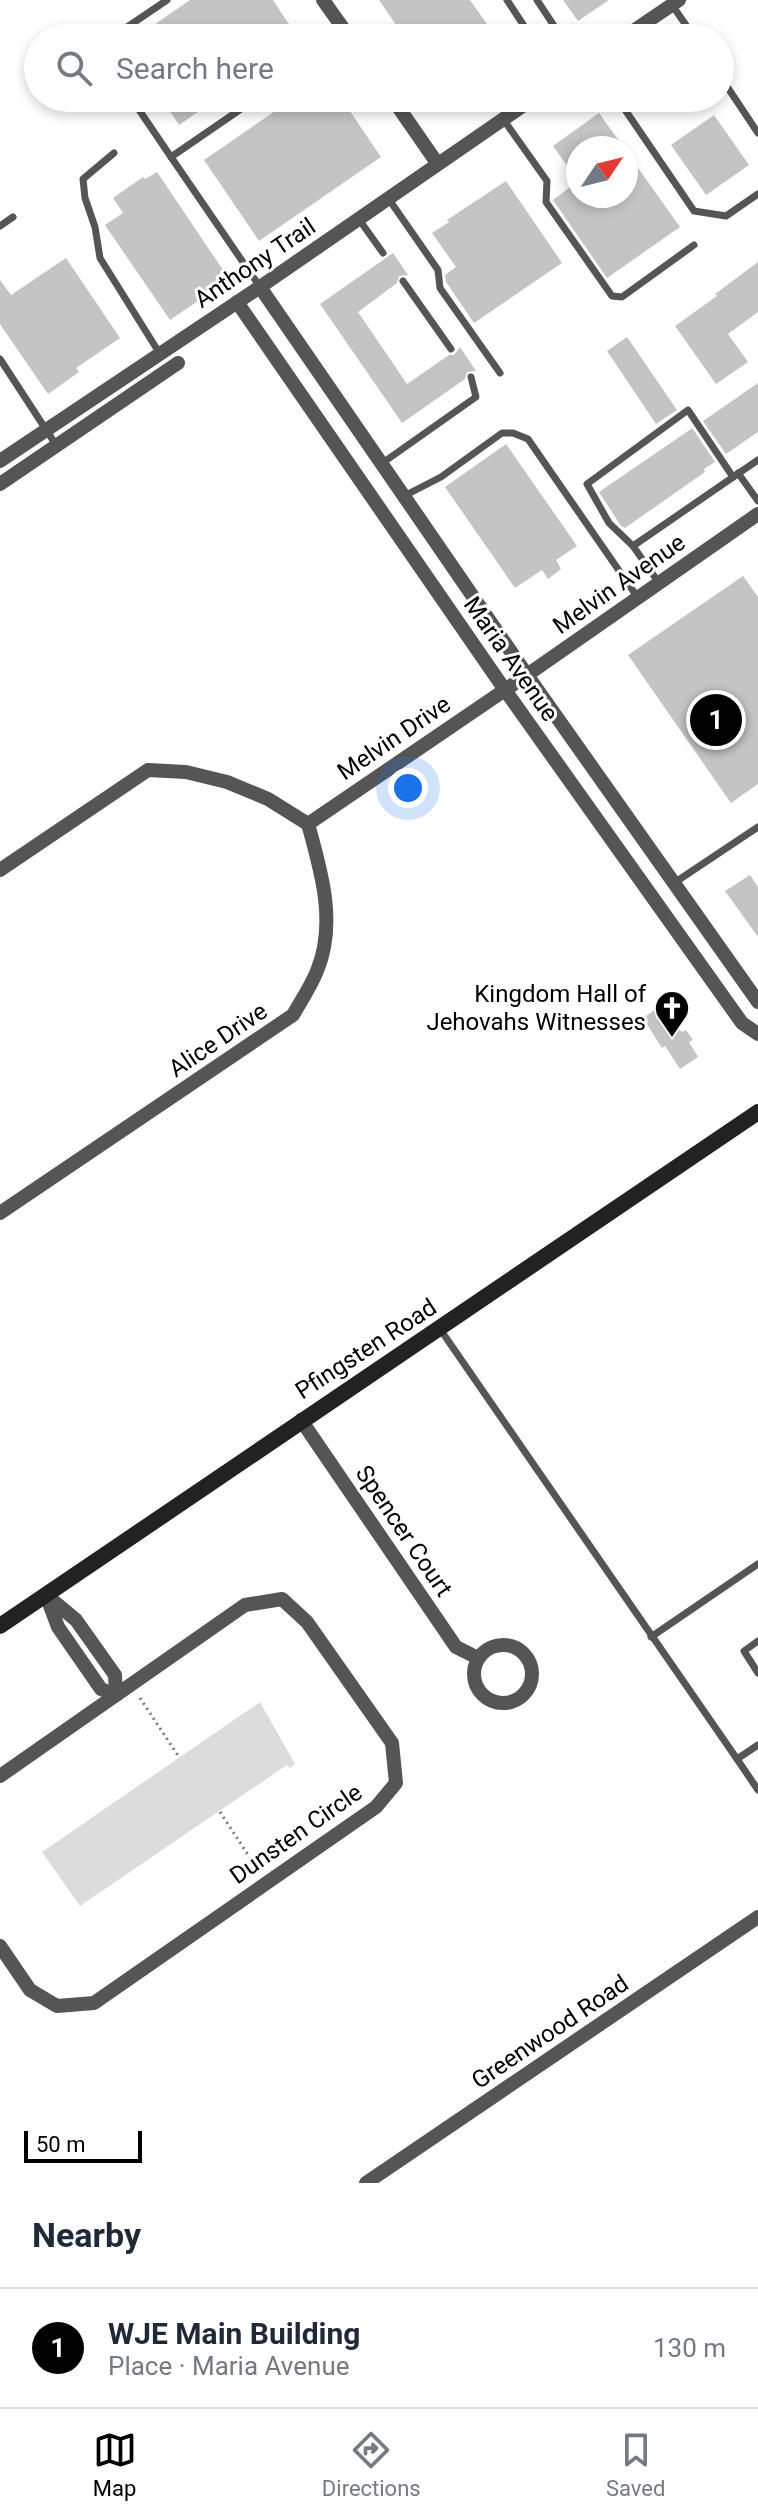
<!DOCTYPE html>
<meta charset="utf-8">
<style>
:root{--surface:#fff;--page:#f6f6f7;--text:#1f2937;--muted:#747a83;--line:#e0e1e3;--accent:#000}
body{margin:0;font-family:Roboto,sans-serif;background:var(--page);color:var(--text)}
.compass{position:absolute;left:566px;top:136px;width:72px;height:72px;border-radius:50%;background:var(--surface);box-shadow:0 4px 12px #0003;rotate:55deg}
.scale{position:absolute;left:24px;bottom:20px;width:118px;box-sizing:border-box;padding-left:8px;border:4px solid #000;border-top:0;font-size:22px;line-height:28px;white-space:nowrap;color:#000;-webkit-text-stroke:6px #fff;paint-order:stroke}
.you{position:absolute;left:408px;top:788px;width:28px;height:28px;margin:-20px;border:6px solid #fff;border-radius:50%;background:#1a73e8;box-shadow:0 0 0 12px #1a73e833}
.badge{display:grid;place-items:center;width:52px;height:52px;border-radius:50%;background:var(--accent);color:#fff;font-size:26px;font-weight:700}
.pin{position:absolute;translate:-50% -50%;border:4px solid #fff;box-shadow:0 2px 8px #0006}
.list{margin:0;padding:0;list-style:none}
h2{display:flex;justify-content:space-between;align-items:center;height:104px;margin:0;padding:0 32px;font-size:34px}
h2 small{font-size:26px;font-weight:400;color:var(--muted)}
.list li{display:grid;grid-template-columns:52px 1fr auto;gap:24px;align-items:center;box-sizing:border-box;height:120px;padding:0 32px;border-top:2px solid var(--line)}
.list b{display:block;font-size:30px;white-space:nowrap}
.list p{margin:0;font-size:26px;white-space:nowrap;color:var(--muted)}
.list em{font-size:26px;font-style:normal;color:var(--muted)}
.icon{flex:none;width:44px;height:44px;fill:none;stroke:currentColor;stroke-width:2;stroke-linecap:round;stroke-linejoin:round}
.map{position:relative;flex:none;width:758px;height:2183px;overflow:hidden}
.search{position:absolute;background:var(--surface);box-shadow:0 4px 12px #0003;left:24px;right:24px;top:24px;height:88px;display:flex;align-items:center;gap:20px;box-sizing:border-box;padding:0 28px;border-radius:44px;color:var(--muted);font-size:30px}
.sheet{height:224px;background:var(--surface)}
nav{display:flex;justify-content:space-around;align-items:center;box-sizing:border-box;height:112px;border-top:2px solid var(--line);background:var(--surface);font-size:22px;color:var(--muted)}
nav a{display:grid;justify-items:center;gap:4px}
nav .on{color:var(--accent)}
.map>svg:first-child{display:block}
.green{fill:#dcdcdc}
.building{fill:#c4c4c4}
.lines{fill:none;stroke-linecap:round;stroke-linejoin:round}
.path{stroke:#777;stroke-width:3;stroke-dasharray:2 4;stroke-linecap:butt}
.lane{stroke:#555;stroke-width:7}
.street{stroke:#555;stroke-width:14}
.secondary{stroke:#222;stroke-width:16}
.labels{text-anchor:middle;stroke-width:6;stroke-linejoin:round;paint-order:stroke}
.street-label{font-size:24px;fill:#000;stroke:#fff}
.poi-label{font-size:24px;fill:#000;stroke:#fff;text-anchor:end}
</style>
<div class="map">
<svg width="758" height="2183" viewBox="0 0 758 2183">
<rect width="100%" height="100%" fill="#fff"/>
<!-- green -->
<path class="green" d="M260,1702L295,1764L290,1768L287,1765L80,1906L42,1852Z"/>
<!-- building -->
<g class="building">
<path d="M190,0H273L298,38H135Z"/>
<path d="M379,0H470L497,38H405Z"/>
<path d="M563,0H609L578,21Z"/>
<path d="M161,98H218L179,125Z"/>
<path d="M294,98H341L381,157L259,241L204,160Z"/>
<path d="M599,113L624,148H578V196H626V151L680,227L607,278L553,200L578,181L553,146Z"/>
<path d="M714,115L749,165L706,195L671,145Z"/>
<path d="M157,172L225,273L223,284L170,320L105,225L123,213L113,198L143,177L145,179Z"/>
<path d="M506,181L562,263L474,323L446,282L445,275L456,267L432,233L449,222L447,220Z"/>
<path d="M393,253L408,275L399,276L397,283L358,312L407,384L449,355H454L460,347L476,371L467,372L465,379L402,423L320,304Z"/>
<path d="M66,258L120,338L76,368L79,372L48,394L0,324V280L11,295Z"/>
<path d="M758,262V312L728,334L748,362L716,384L675,326L717,296L715,294Z"/>
<path d="M627,337L677,410L656,424L607,351Z"/>
<path d="M758,383V432L726,454L703,421Z"/>
<path d="M691,429H693L715,462L704,469L705,472L625,528L621,526L599,492Z"/>
<path d="M506,444L577,546L556,560L561,569L548,579L542,570L515,588L445,487Z"/>
<path d="M743,576L758,597V784L731,803L628,655Z"/>
<path d="M750,875L758,887V937L725,891Z"/>
<path d="M659,1007L669,1021L671,1019L682,1032L686,1030L693,1040L689,1042L698,1057L680,1069L665,1046L662,1048L643,1018Z"/>
</g>
<g class="lines">
<!-- path -->
<g class="path">
<path d="M140,1698L179,1757"/>
<path d="M220,1812L258,1870"/>
</g>
<!-- lane -->
<g class="lane">
<path d="M507,0L532,38"/>
<path d="M537,0L562,38"/>
<path d="M672,5L695,38"/>
<path d="M111,38L167,0"/>
<path d="M720,76L758,133"/>
<path d="M131,98L171,157"/>
<path d="M257,98L171,157L260,287"/>
<path d="M617,98L694,211L726,216L758,194"/>
<path d="M503,119L547,181L546,202L612,296L622,297L694,245"/>
<path d="M114,153L83,179L85,198L95,227L100,258L160,354"/>
<path d="M388,198L438,270L440,288L500,373"/>
<path d="M358,218L383,253"/>
<path d="M0,226L13,217"/>
<path d="M403,281L451,349"/>
<path d="M0,359L56,445"/>
<path d="M381,464L476,397L471,377"/>
<path d="M738,473L758,501"/>
<path d="M404,496L441,477L502,433H513L528,439L638,598"/>
<path d="M633,546L609,523L587,484L688,410L733,477"/>
<path d="M659,583L633,546L758,460"/>
<path d="M674,883L758,827"/>
<path d="M440,1329L737,1759L758,1745"/>
<path d="M651,1637L758,1564"/>
<path d="M758,1641L744,1651L758,1673"/>
<path d="M737,1759L758,1790"/>
</g>
<!-- street -->
<g class="street">
<path d="M323,0L350,38"/>
<path d="M623,38L679,0"/>
<path d="M392,98L437,163"/>
<path d="M260,287L527,675L758,1002"/>
<path d="M237,302L505,690L742,1023L758,1034"/>
<path d="M0,461L260,287L534,98"/>
<path d="M0,484L178,363"/>
<path d="M308,824L527,675L758,514"/>
<path d="M0,870L148,770L186,772L227,782L268,799L308,824"/>
<path d="M0,1213L293,1015C301,1001 311,986 317,971C337,923 321,871 308,824"/>
<path d="M301,1420L456,1647L478,1658"/>
<path d="M46,1595L76,1620L115,1675L116,1695L101,1689L58,1627Z"/>
<circle cx="503" cy="1674" r="29"/>
<path d="M0,1776L245,1605L282,1599L307,1622L392,1743L396,1783L376,1807L94,2003L57,2006L30,1990L0,1946"/>
<path d="M366,2183L758,1917"/>
</g>
<!-- secondary -->
<path class="secondary" d="M0,1626L758,1112"/>
</g>
<!-- icons -->
<defs>
<g id="church-pin" transform="scale(1.8)"><path d="M0 17L-7.5 6A9.5 9.5 0 1 1 7.5 6Z" fill="#000" stroke="#fff"/><path d="M-1.2-6h2.4v3.5h3.3v2.4h-3.3V6h-2.4V-.1h-3.3v-2.4h3.3Z" fill="#fff"/></g>
</defs>
<g fill-rule="evenodd">
<use href="#church-pin" x="672" y="1008"/>
</g>
<g class="labels">
<!-- street labels -->
<g class="street-label">
<text transform="translate(255 263) rotate(-34)" y="8">Anthony Trail</text>
<text transform="translate(619 584) rotate(-35)" y="8">Melvin Avenue</text>
<text transform="translate(511 659) rotate(55)" y="8">Maria Avenue</text>
<text transform="translate(394 738) rotate(-34)" y="8">Melvin Drive</text>
<text transform="translate(218 1040) rotate(-34)" y="8">Alice Drive</text>
<text transform="translate(366 1349) rotate(-33)" y="8">Pfingsten Road</text>
<text transform="translate(404 1531) rotate(56)" y="8">Spencer Court</text>
<text transform="translate(296 1834) rotate(-35)" y="8">Dunsten Circle</text>
<text transform="translate(550 2032) rotate(-34)" y="8">Greenwood Road</text>
</g>
<!-- poi labels -->
<g class="poi-label">
<text x="646" y="1002">Kingdom Hall of<tspan x="646" dy="28">Jehovahs Witnesses</tspan></text>
</g>
</g>
</svg>
<svg class="compass" viewBox="-18 -18 36 36"><path d="M0-13l5 13h-10z" fill="#e53935"/><path d="M0 13l5-13h-10z" fill="#747a83"/></svg>
<div class="scale">50 m</div>
<div class="you"></div>
<div class="pin badge" style="left:716px;top:720px">1</div>
<div class="search"><svg class="icon" aria-label="search" viewBox="0 0 24 24"><circle cx="10" cy="10" r="6"/><path d="M15 15l6 6"/></svg>Search here</div>
</div>
<section class="sheet">
<h2>Nearby<small></small></h2>
<ul class="list">
<li><span class="badge">1</span><div><b>WJE Main Building</b><p>Place · Maria Avenue</p></div><em>130 m</em></li>
</ul>
</section>
<nav>
<a class="on"><svg class="icon" aria-label="map" viewBox="0 0 24 24"><path d="M3 6l6-2 6 2 6-2v14l-6 2-6-2-6 2zM9 4v14M15 6v14"/></svg>Map</a>
<a><svg class="icon" aria-label="directions" viewBox="0 0 24 24"><path d="M12 3l9 9-9 9-9-9zM9 14v-3h6M13 9l2 2-2 2"/></svg>Directions</a>
<a><svg class="icon" aria-label="saved" viewBox="0 0 24 24"><path d="M7 4h10v16l-5-4-5 4z"/></svg>Saved</a>
</nav>
